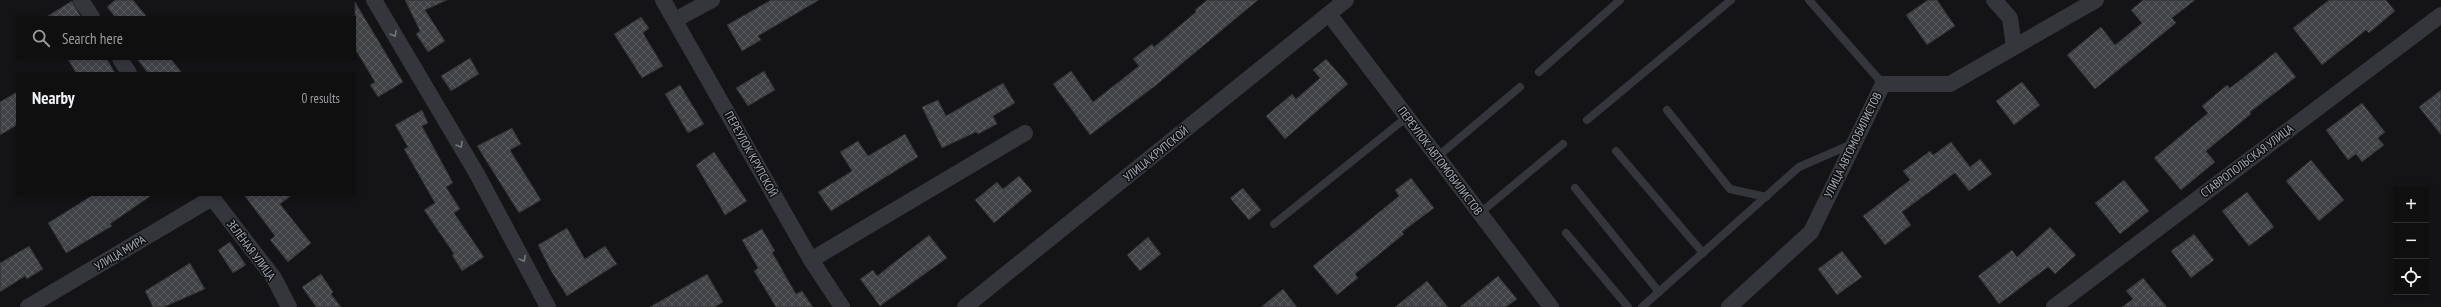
<!DOCTYPE html>
<meta charset="utf-8">
<style>
:root{--surface:#0f0f10;--page:#1d1d1e;--text:#f1f3f6;--muted:#9b9c9f;--line:#2f2f30}
body{margin:0;font-family:"PT Sans Narrow",sans-serif;background:var(--page);color:var(--text)}
.controls{position:absolute;right:12px;bottom:12px;display:grid;overflow:hidden;border-radius:0px;box-shadow:0 2px 6px #0003}
.controls button{width:36px;height:36px;display:grid;place-items:center;padding:0;border:0;border-bottom:1px solid var(--line);background:var(--surface);color:var(--text);font:20px sans-serif}
.list{margin:0;padding:0;list-style:none}
h2{display:flex;justify-content:space-between;align-items:center;height:52px;margin:0;padding:0 16px;font-size:17px}
h2 small{font-size:13px;font-weight:400;color:var(--muted)}
.icon{flex:none;width:22px;height:22px;fill:none;stroke:currentColor;stroke-width:2;stroke-linecap:round;stroke-linejoin:round}
.map{position:relative;flex:none;width:2441px;height:307px;overflow:hidden}
.search{position:absolute;background:var(--surface);box-shadow:0 2px 6px #0003;left:16px;top:16px;width:340px;height:44px;display:flex;align-items:center;gap:10px;box-sizing:border-box;padding:0 14px;border-radius:0px;color:var(--muted);font-size:15px}
.panel{position:absolute;background:var(--surface);box-shadow:0 2px 6px #0003;left:16px;top:72px;width:340px;height:124px;border-radius:0px}
.map>svg:first-child{display:block}
.building{fill:url(#building-cross-hatch);stroke:#2e2e32}
.lines{fill:none;stroke-linecap:round;stroke-linejoin:round}
.lane{stroke:#35363b;stroke-width:8}
.street{stroke:#35363b;stroke-width:16}
.oneway{stroke:#73777f}
.labels{text-anchor:middle;stroke-width:3;stroke-linejoin:round;paint-order:stroke}
.street-label{font-size:12px;fill:#a6acb6;stroke:#0f0f11}
</style>
<div class="map">
<svg width="2441" height="307" viewBox="0 0 2441 307">
<defs>
<pattern id="building-cross-hatch" width="8" height="8" patternUnits="userSpaceOnUse"><rect width="8" height="8" fill="#404246"/><path d="M0 0l8 8M0 8l8-8" fill="none" stroke="#595b5e"/></pattern>
</defs>
<rect width="100%" height="100%" fill="#141416"/>
<!-- building -->
<g class="building">
<path d="M115,0H133L147,17H115L107,7Z"/>
<path d="M405,0H447L425,10L445,41L428,52L416,34L420,31Z"/>
<path d="M771,0H819L758,36L761,40L742,51L727,25Z"/>
<path d="M1207,0H1258L1155,86L1090,135L1053,84L1071,71L1093,102L1139,66L1133,59L1152,44L1154,47L1196,12L1195,10Z"/>
<path d="M1928,0H1937L1955,26L1927,45L1906,15Z"/>
<path d="M2143,0H2195L2172,18L2176,23L2095,89L2067,55L2101,27L2115,45L2142,23L2131,10Z"/>
<path d="M2329,0H2386L2395,11L2369,33L2366,30L2322,65L2293,28Z"/>
<path d="M72,1L81,17H46Z"/>
<path d="M355,2L403,82L378,97L370,85L375,82L355,49Z"/>
<path d="M641,17L649,28L643,33L663,66L642,78L614,34Z"/>
<path d="M2276,52L2296,77L2250,112L2251,114L2206,151L2215,162L2181,190L2154,158L2208,113L2202,106L2227,85L2230,88Z"/>
<path d="M470,58L479,74L451,91L441,76Z"/>
<path d="M68,59H107L115,73H76Z"/>
<path d="M137,59H171L182,73H148Z"/>
<path d="M1326,59L1348,84L1285,139L1266,116L1292,94L1296,99L1320,78L1313,70Z"/>
<path d="M764,71L775,90L748,106L736,88Z"/>
<path d="M2022,82L2040,105L2014,125L1996,101Z"/>
<path d="M1003,83L1015,103L993,116L997,124L978,134L976,132L942,148L922,107L938,100L946,116Z"/>
<path d="M680,85L704,124L688,133L665,94Z"/>
<path d="M2441,90V135L2419,107Z"/>
<path d="M17,92V125L0,135V102Z"/>
<path d="M2362,103L2385,132L2378,138L2384,145L2362,162L2356,154L2348,160L2326,130Z"/>
<path d="M422,110L428,123L422,126L453,183L446,187L460,209L454,213L484,257L462,271L452,255L454,254L424,210L435,203L404,149L408,147L395,125Z"/>
<path d="M512,128L521,144L510,150L541,200L519,213L477,146Z"/>
<path d="M905,134L918,157L831,211L818,192L852,171L840,152L858,141L868,156Z"/>
<path d="M1951,142L1970,167L1980,159L1992,174L1969,191L1955,173L1902,212L1911,225L1885,245L1863,216L1910,180L1903,171L1930,151L1933,155Z"/>
<path d="M714,152L747,201L725,215L696,165Z"/>
<path d="M2311,160L2344,200L2319,221L2286,181Z"/>
<path d="M1019,176L1032,191L994,223L975,200L997,182L1003,189Z"/>
<path d="M1411,178L1434,208L1402,232L1404,234L1355,274L1358,278L1337,295L1313,266L1399,196L1395,190Z"/>
<path d="M2124,180L2149,211L2120,234L2095,203Z"/>
<path d="M1243,188L1261,210L1249,220L1230,198Z"/>
<path d="M2247,192L2274,227L2249,246L2222,211Z"/>
<path d="M93,195H152L110,224L112,226L66,253L48,223Z"/>
<path d="M244,195H292L280,204L311,243L288,262L270,240L275,236Z"/>
<path d="M2050,227L2076,255L2055,274L2048,267L1999,304L1978,276L2012,250L2017,257Z"/>
<path d="M567,228L585,259L605,246L617,264L567,296L551,271L538,245Z"/>
<path d="M762,229L775,251L772,252L796,294L802,291L813,307H776L754,271L758,268L742,240Z"/>
<path d="M2194,234L2214,260L2191,278L2171,251Z"/>
<path d="M929,235L947,258L880,306L860,279L873,270L877,276Z"/>
<path d="M1148,237L1161,254L1140,271L1127,255Z"/>
<path d="M230,242L246,265L233,273L218,250Z"/>
<path d="M29,246L43,269L27,279L25,276L0,292V263Z"/>
<path d="M1842,251L1862,277L1837,295L1818,269Z"/>
<path d="M190,263L205,289L164,307H153L145,291Z"/>
<path d="M321,274L333,292L331,294L341,307H316L302,287Z"/>
<path d="M707,274L723,302L715,307H650Z"/>
<path d="M1498,276L1517,299L1506,307H1460Z"/>
<path d="M2143,278L2167,307H2122L2133,299L2126,291Z"/>
<path d="M1427,281L1448,307H1395Z"/>
<path d="M1283,289L1297,307H1261Z"/>
</g>
<g class="lines">
<!-- lane -->
<g class="lane">
<path d="M1809,0L1883,84"/>
<path d="M1539,72L1620,0"/>
<path d="M1667,110L1730,189L1766,197"/>
<path d="M1587,120L1731,0"/>
<path d="M1616,151L1703,253"/>
<path d="M1437,157L1520,87"/>
<path d="M1575,188L1659,292"/>
<path d="M1480,213L1563,144"/>
<path d="M1274,224L1407,117"/>
<path d="M1566,233L1628,307"/>
<path d="M1642,307L1799,167L1852,144"/>
</g>
<!-- street -->
<g class="street">
<path d="M81,0L92,17"/>
<path d="M374,0L477,174L548,307"/>
<path d="M663,0L811,260L842,307"/>
<path d="M1994,0L2010,18L2014,47"/>
<path d="M1329,14L1551,307"/>
<path d="M675,20L712,0"/>
<path d="M120,59L129,73"/>
<path d="M210,195L274,278L289,307"/>
<path d="M811,260L1025,133"/>
<path d="M28,307L212,198"/>
<path d="M965,307L1346,0"/>
<path d="M1729,307L1811,232L1883,84H1950L2096,0"/>
<path d="M2054,307L2441,15"/>
</g>
</g>
<!-- one-way arrows -->
<defs><path id="oneway-chevron" d="M-2-3.5L2.5 0L-2 3.5" fill="none" stroke-width="1.6" stroke-linecap="round" stroke-linejoin="round"/></defs>
<g class="oneway">
<use href="#oneway-chevron" transform="translate(394 34) rotate(59)"/>
<use href="#oneway-chevron" transform="translate(460 145) rotate(59)"/>
<use href="#oneway-chevron" transform="translate(523 259) rotate(62)"/>
</g>
<g class="labels">
<!-- street labels -->
<g class="street-label">
<text transform="translate(1853 145) rotate(-64)" y="4">УЛИЦА АВТОМОБИЛИСТОВ</text>
<text transform="translate(751 154) rotate(61)" y="4">ПЕРЕУЛОК КРУПСКОЙ</text>
<text transform="translate(1156 154) rotate(-39)" y="4">УЛИЦА КРУПСКОЙ</text>
<text transform="translate(1440 161) rotate(53)" y="4">ПЕРЕУЛОК АВТОМОБИЛИСТОВ</text>
<text transform="translate(2247 161) rotate(-37)" y="4">СТАВРОПОЛЬСКАЯ УЛИЦА</text>
<text transform="translate(251 250) rotate(53)" y="4">ЗЕЛЁНАЯ УЛИЦА</text>
<text transform="translate(120 253) rotate(-31)" y="4">УЛИЦА МИРА</text>
</g>
</g>
</svg>
<div class="controls">
<button>+</button>
<button>−</button>
<button><svg class="icon" aria-label="locate" viewBox="0 0 24 24"><circle cx="12" cy="12" r="6"/><path d="M12 2v4M12 18v4M2 12h4M18 12h4"/></svg></button>
</div>
<div class="search"><svg class="icon" aria-label="search" viewBox="0 0 24 24"><circle cx="10" cy="10" r="6"/><path d="M15 15l6 6"/></svg>Search here</div>
<section class="panel">
<h2>Nearby<small>0 results</small></h2>
<ul class="list">
</ul>
</section>
</div>
